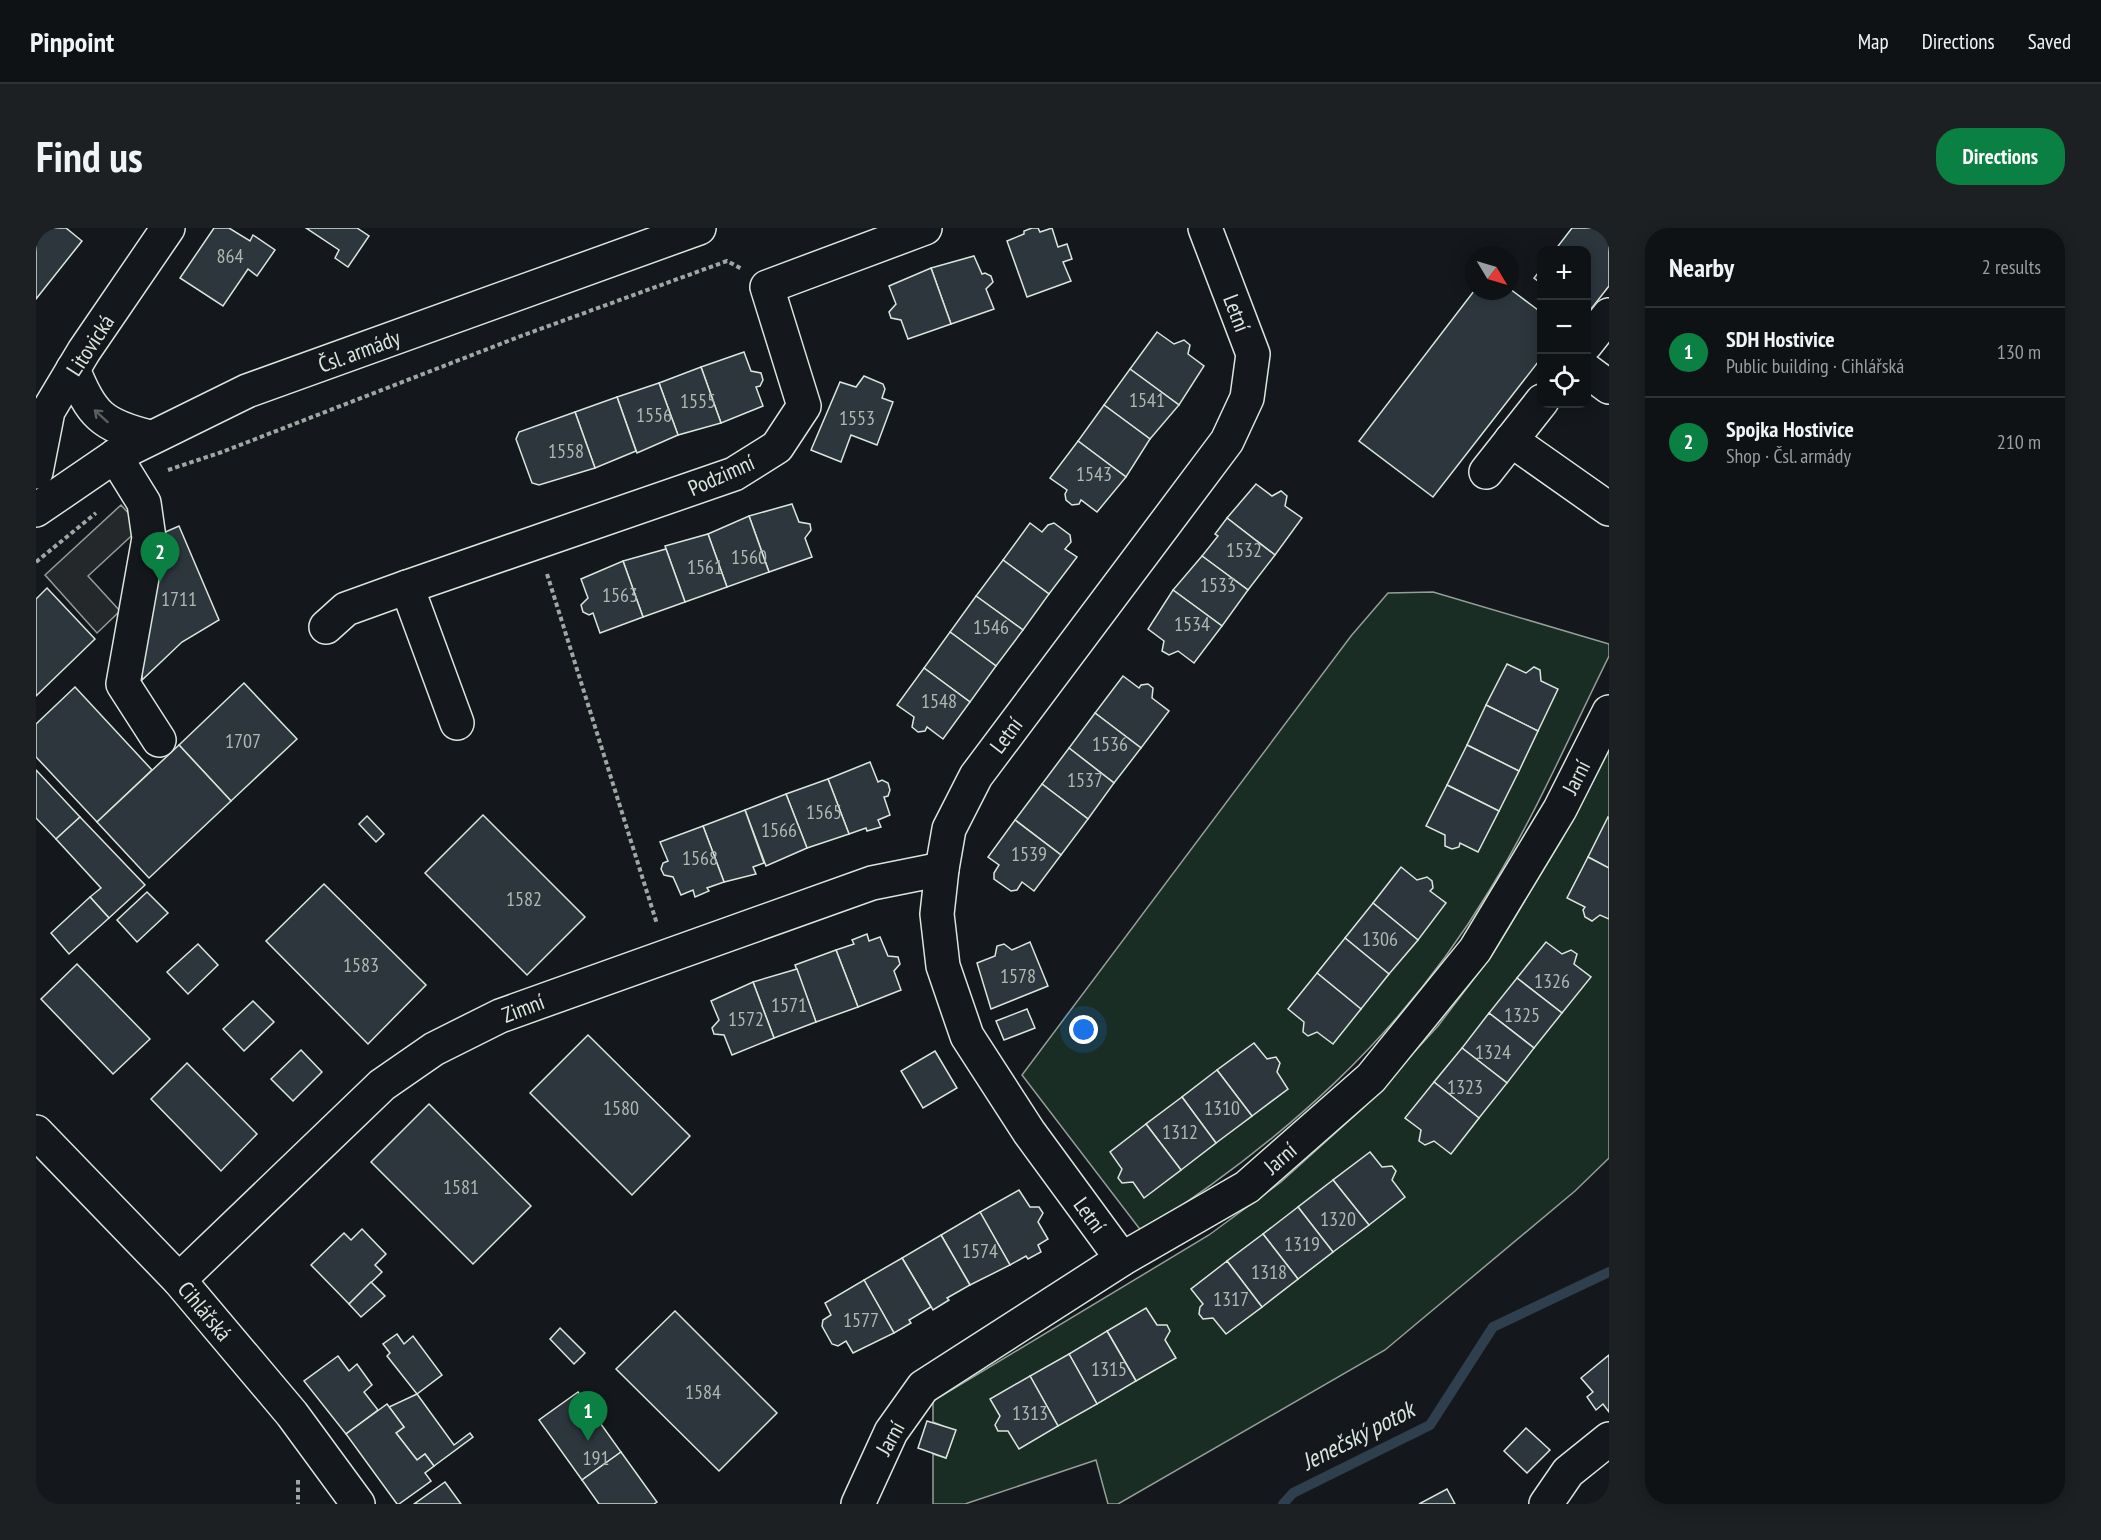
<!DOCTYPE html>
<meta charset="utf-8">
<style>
:root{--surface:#0f1215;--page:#1d2022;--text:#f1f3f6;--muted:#9b9ea0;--line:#2f3234;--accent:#0b8043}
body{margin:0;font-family:"PT Sans Narrow",sans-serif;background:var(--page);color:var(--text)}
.controls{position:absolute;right:18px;top:18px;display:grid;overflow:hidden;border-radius:12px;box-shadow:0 3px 15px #0003}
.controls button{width:54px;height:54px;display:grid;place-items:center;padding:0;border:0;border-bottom:2px solid var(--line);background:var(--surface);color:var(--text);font:30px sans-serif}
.compass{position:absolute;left:1429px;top:18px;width:54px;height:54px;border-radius:50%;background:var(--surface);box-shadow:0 3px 15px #0003;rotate:128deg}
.you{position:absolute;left:1048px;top:802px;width:21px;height:21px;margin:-15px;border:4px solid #fff;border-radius:50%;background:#1a73e8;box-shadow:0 0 0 9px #1a73e833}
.badge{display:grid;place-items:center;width:39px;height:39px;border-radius:50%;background:var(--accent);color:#fff;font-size:20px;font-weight:700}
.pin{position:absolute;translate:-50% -50px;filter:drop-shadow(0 2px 3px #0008)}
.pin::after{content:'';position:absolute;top:32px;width:21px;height:18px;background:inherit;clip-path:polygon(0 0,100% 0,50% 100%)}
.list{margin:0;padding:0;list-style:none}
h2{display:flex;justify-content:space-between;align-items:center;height:78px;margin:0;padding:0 24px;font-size:26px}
h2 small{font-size:20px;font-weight:400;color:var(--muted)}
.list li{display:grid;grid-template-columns:39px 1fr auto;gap:18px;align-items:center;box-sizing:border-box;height:90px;padding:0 24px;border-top:2px solid var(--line)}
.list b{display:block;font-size:22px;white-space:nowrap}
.list p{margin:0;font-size:20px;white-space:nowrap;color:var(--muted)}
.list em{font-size:20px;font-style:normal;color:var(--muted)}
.icon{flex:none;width:33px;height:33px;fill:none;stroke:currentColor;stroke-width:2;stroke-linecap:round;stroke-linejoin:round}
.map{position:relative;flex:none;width:1573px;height:1276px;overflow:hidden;border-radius:24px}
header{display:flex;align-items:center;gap:36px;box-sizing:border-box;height:84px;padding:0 30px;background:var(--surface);border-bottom:2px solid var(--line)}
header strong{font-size:28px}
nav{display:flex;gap:33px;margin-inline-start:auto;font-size:21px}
.intro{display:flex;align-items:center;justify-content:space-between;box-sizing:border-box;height:144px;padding:0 36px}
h1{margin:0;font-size:42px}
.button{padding:15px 27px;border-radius:24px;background:var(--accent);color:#fff;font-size:21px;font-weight:700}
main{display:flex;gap:36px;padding:0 36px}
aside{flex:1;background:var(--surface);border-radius:24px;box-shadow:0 3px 15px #0003}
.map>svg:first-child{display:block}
.green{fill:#1a2d24;stroke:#939e99;stroke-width:1.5}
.parking{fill:#24282b;stroke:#939e99;stroke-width:1.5}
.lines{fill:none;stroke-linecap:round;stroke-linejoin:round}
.stream{stroke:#2f3f4d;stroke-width:10}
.building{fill:#2c363c;stroke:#d8e6dc;stroke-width:1.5}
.minor-casing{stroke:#d8e6dc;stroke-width:36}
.major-casing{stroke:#d8e6dc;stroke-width:36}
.path{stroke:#9da8a2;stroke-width:4;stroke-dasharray:4.5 3;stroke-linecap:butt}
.minor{stroke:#14181c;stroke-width:33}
.major{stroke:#14181c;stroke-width:33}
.oneway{stroke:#59605f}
.labels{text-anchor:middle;stroke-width:4.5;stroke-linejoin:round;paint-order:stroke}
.number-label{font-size:20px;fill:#adbab4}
.street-label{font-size:22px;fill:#d8e6dc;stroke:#14181c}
.water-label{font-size:24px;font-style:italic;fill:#d8e6dc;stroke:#14181c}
</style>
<header>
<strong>Pinpoint</strong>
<nav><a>Map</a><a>Directions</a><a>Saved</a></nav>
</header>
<div class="intro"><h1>Find us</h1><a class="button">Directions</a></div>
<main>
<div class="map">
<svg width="1573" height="1276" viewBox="0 0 1573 1276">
<rect width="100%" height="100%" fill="#14181c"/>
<!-- green -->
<g class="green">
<path d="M1397,364L1573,416V428C1534,507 1499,588 1453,663C1365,809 1247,913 1106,1004L986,847L1315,408L1352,365Z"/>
<path d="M1573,516V930L1539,963L1349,1122L1082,1276H1072L1060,1232L929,1276H897V1226L910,1230L919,1203L897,1194V1173L1173,1007L1245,954L1327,880L1402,798L1456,727L1525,613Z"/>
</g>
<!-- parking -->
<path class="parking" d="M85,277L105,299L52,348L84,383L61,405L9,347Z"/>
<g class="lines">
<!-- stream -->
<path class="stream" d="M1247,1276L1257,1265L1394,1197L1457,1099L1573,1044"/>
</g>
<!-- building -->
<g class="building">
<path d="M10,0H30L46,13L0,71V13Z"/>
<path d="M178,0H193L214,13L217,7L239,22L221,48L212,41L187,78L144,50Z"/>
<path d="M270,0H321L333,8L312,39L299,30L303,22Z"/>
<path d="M996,0H1002L1004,4L1016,0L1022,19L1031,16L1036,31L1027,34L1035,53L991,69L971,13L988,6V3Z"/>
<path d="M1536,0H1568L1573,4V58L1555,81L1550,78V22H1519Z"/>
<path d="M938,28L946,46L949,45L955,48L957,54L950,61L958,81L915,96L895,40Z"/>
<path d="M895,40L915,96L872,111L865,92L855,90L853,84L860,76L853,58Z"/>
<path d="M1506,40V56L1498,50Z"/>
<path d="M1474,61L1506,85V129L1397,269L1323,213L1438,63H1474Z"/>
<path d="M1121,104L1138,116L1148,112L1154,117L1152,126L1168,138L1143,177L1094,141Z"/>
<path d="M708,124L715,143L725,145L727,152L724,158L720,159L727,178L685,195L665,139Z"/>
<path d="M665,139L685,195L642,207L623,155Z"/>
<path d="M1094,141L1143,177L1114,211L1068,177Z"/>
<path d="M828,148L847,156L849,161L846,170L857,174L841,217L815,207L805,234L775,222L804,154L820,159Z"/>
<path d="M623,155L642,207L601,225L581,169Z"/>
<path d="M581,169L600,223L559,240L539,184Z"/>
<path d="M1068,177L1114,211L1090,249L1042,213Z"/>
<path d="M539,184L559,240L503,257L496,255L480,211L483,204Z"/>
<path d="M1042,213L1090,249L1061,284L1045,272L1043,276L1036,277L1030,272L1029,266L1031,262L1014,250Z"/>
<path d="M1220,256L1236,268L1245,263L1251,268L1249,278L1266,290L1239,327L1191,290Z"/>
<path d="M756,276L763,294L774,296L775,302L769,310L776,329L733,344L713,288Z"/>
<path d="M713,288L733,344L691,359L672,306Z"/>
<path d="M1191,290L1239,327L1212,362L1166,328L1182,308L1179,306Z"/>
<path d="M994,295L1006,304L1012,297L1018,295L1034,307L1035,314L1029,321L1041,329L1013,366L967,332Z"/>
<path d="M143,298L183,392L146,414L106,452L105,428L127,305Z"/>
<path d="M672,306L691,359L649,374L629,318Z"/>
<path d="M630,321L649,374L607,389L587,333Z"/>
<path d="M1166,328L1212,362L1186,398L1137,362Z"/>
<path d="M967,332L1013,366L987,402L940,368Z"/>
<path d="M587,333L607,389L564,405L557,385L553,387L547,384L545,377L552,370L545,351Z"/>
<path d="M11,360L59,411L0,468V371Z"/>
<path d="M1137,362L1186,398L1158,435L1142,423L1133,427L1126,423L1128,413L1112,401Z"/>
<path d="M940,368L987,402L960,438L914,404Z"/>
<path d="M914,404L960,438L934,474L888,440Z"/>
<path d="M1471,436L1490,445L1498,439L1504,442L1505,453L1522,461L1502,503L1450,477Z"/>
<path d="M888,440L934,474L907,511L891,499L889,503L882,504L876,499L878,489L861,477Z"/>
<path d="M1087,448L1103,460L1105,457L1112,456L1117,460L1116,470L1133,483L1105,520L1059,485Z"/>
<path d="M208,455L261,511L195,573L143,517Z"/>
<path d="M39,459L116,542L61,594L0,529V496Z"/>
<path d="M1450,477L1502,503L1483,543L1431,517Z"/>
<path d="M1059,485L1105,520L1078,555L1033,520Z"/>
<path d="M143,517L195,573L113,650L61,594Z"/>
<path d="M1431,517L1483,543L1463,583L1411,557Z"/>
<path d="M1033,520L1078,555L1052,591L1006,556Z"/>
<path d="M834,534L842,554L846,552L852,555L854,562L852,568L848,569L854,587L842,592L845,599L831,603L830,600L813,606L792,551Z"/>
<path d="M0,542L44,589L20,611L0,590Z"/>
<path d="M792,551L813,606L771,620L750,566Z"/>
<path d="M1006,556L1052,591L1025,627L979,592Z"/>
<path d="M1411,557L1463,583L1442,624L1424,615L1423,619L1416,621L1409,618V607L1390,598Z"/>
<path d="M750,566L771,620L730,638L709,582Z"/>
<path d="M709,582L728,635L717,639L720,646L688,654L667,598Z"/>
<path d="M447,587L549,689L491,747L389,645Z"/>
<path d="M331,588L348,606L340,614L323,596Z"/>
<path d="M44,589L109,657L73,690L54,669L65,660L20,611Z"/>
<path d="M1572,589L1573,590V640L1552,629Z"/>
<path d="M979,592L1025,627L998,663L986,654L981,662L975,663L958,651V645L963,637L952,629Z"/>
<path d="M667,598L688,654L671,660L673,663L659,669L657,662L645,667L637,649L628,647L625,641L627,635L632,633L624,614Z"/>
<path d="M1552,629L1573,640V691L1564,687L1556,693L1549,689L1547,682L1549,679L1531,670Z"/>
<path d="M1365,639L1381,652L1391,649L1396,653L1397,660L1394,663L1410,675L1382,712L1337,675Z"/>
<path d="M288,656L390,757L332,816L230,713Z"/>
<path d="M111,664L132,685L101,714L81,692Z"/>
<path d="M54,669L73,690L33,726L15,705Z"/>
<path d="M1337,675L1382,712L1353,746L1309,710Z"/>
<path d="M831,706L833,713L844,709L852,728L862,729L864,736L858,743L865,762L822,779L800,722L818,716L816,712Z"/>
<path d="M1309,710L1353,746L1325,781L1281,745Z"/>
<path d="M994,714L1012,758L955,781L941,735L959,728L961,718L968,716L976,722Z"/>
<path d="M1510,714L1526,726L1535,722L1541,726L1538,736L1555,749L1526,785L1481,750Z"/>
<path d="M162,716L182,737L152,766L131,744Z"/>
<path d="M800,722L822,779L780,794L759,737Z"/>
<path d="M41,736L114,811L77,846L5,771Z"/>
<path d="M761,741L780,794L738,810L717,754Z"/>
<path d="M1281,745L1325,781L1297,816L1281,804L1272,808L1267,804L1268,794L1252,781Z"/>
<path d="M1481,750L1526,785L1498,820L1453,785Z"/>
<path d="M717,754L738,810L696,827L688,807L678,806L676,800L683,792L675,773Z"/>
<path d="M217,773L238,794L208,823L187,801Z"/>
<path d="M991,781L999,800L968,812L960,793Z"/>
<path d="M1453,785L1498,820L1471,855L1426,820Z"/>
<path d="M552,807L654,908L596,967L494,865Z"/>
<path d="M1218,815L1231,831L1240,829L1244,835L1241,844L1252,861L1216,888L1181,842Z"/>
<path d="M1426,820L1471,855L1443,890L1398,854Z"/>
<path d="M265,822L286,844L257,873L235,851Z"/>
<path d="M899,823L921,860L887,880L865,843Z"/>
<path d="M151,835L221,906L185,943L115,871Z"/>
<path d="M1181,842L1216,888L1180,915L1146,869Z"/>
<path d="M1398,854L1443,890L1415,926L1398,913L1389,917L1383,913L1385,902L1369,890Z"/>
<path d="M1146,869L1180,915L1145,942L1110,896Z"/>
<path d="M393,876L495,978L437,1036L335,934Z"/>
<path d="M1110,896L1145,942L1108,970L1097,954L1086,955L1082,950L1086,941L1074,924Z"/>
<path d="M1334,924L1346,939L1356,938L1360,943L1356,952L1369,969L1333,997L1297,952Z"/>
<path d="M1297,952L1333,997L1297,1024L1262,979Z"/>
<path d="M983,962L994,979H1003L1007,985L1002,994L1012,1011L1002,1017L1005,1024L992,1031L990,1028L974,1037L944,984Z"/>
<path d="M1262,979L1297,1024L1262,1051L1227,1006Z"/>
<path d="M944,984L974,1037L934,1057L905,1007Z"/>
<path d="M326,1001L350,1026L339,1037L346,1044L313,1076L275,1037L308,1005L315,1012Z"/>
<path d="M1227,1006L1262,1051L1226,1079L1191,1033Z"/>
<path d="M905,1007L934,1057L911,1070L913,1072L897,1082L866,1030Z"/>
<path d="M866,1030L895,1079L873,1092L875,1095L858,1105L828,1052Z"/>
<path d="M1191,1033L1226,1079L1190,1106L1177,1090L1167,1091L1163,1086L1164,1079L1167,1076L1155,1061Z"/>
<path d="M828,1052L858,1105L817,1125L810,1113L802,1118L796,1116L786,1098L787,1092L795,1087L789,1075Z"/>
<path d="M335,1054L349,1068L325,1089L313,1076Z"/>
<path d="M1110,1080L1121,1097H1131L1134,1103L1129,1112L1140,1130L1100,1153L1071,1103Z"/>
<path d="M639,1083L741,1185L683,1243L580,1141Z"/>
<path d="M524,1100L549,1125L538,1136L514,1111Z"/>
<path d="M1071,1103L1100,1153L1061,1176L1033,1126Z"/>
<path d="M361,1106L368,1116L377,1108L406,1147L381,1166L351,1128L354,1125L347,1116Z"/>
<path d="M1033,1126L1061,1176L1022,1198L994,1148Z"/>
<path d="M1573,1127V1184L1567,1176L1560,1182L1551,1169L1557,1164L1545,1150Z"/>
<path d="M302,1128L313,1143L321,1136L336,1157L328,1164L342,1182L310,1206L268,1153Z"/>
<path d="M994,1148L1022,1198L983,1221L972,1203H962L959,1197L964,1188L954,1171Z"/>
<path d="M542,1164L585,1224L546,1252L503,1192Z"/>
<path d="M381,1166L418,1217L434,1205L437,1209L398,1238L389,1226L381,1232L360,1205L368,1199L353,1179Z"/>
<path d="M351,1176L368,1199L360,1205L381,1232L389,1226L398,1238L389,1245L395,1253L363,1276H361L310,1206Z"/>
<path d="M891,1193L920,1202L910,1230L882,1220Z"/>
<path d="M1490,1200L1514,1222L1491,1245L1468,1223Z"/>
<path d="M585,1224L621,1274L618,1276H563L546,1252Z"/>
<path d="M409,1254L425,1276H378Z"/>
<path d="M1411,1261L1419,1276H1383Z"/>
</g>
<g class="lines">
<!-- minor casing -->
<g class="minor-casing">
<g id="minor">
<path d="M1550,116L1573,87"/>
<path d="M37,141C56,187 65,197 114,209"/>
<path d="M1550,142L1573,159"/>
<path d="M1475,212L1573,281"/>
<path d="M79,228L108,275L113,310L87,456L123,512"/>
<path d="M0,244L12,183L48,123L132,0"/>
<path d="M1450,244L1506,173"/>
<path d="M290,399L310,381L371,359"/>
<path d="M421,495L371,359L698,246L741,219L768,178L731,59L889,0"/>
<path d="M0,904L143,1052L256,1186L322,1276"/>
<path d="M1086,1031L993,904L931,808L907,738L901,686L906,641L913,601L940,548L1191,213L1211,170L1217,126L1169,0"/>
<path d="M143,1052L346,857L398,821L464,788L836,655L906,641"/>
<path d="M822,1276L855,1204L887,1159L1086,1031L1211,959L1335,850L1439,722L1524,581L1573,484"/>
<path d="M1510,1276L1532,1244L1573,1211"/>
</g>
</g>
<!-- major casing -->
<g class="major-casing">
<path id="major" d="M0,282L79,228L211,163L663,0"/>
</g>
<!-- path -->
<g class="path">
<path d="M132,242L186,224L485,108L691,33L706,41"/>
<path d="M0,334L60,285"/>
<path d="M511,346L621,696"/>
<path d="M262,1252V1276"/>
</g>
<!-- minor -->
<use href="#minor" class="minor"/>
<!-- major -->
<use href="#major" class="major"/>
</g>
<!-- one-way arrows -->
<defs><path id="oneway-shaft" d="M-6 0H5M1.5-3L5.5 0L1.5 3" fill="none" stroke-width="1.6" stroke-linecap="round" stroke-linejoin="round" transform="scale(1.5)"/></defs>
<use class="oneway" href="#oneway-shaft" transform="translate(65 188) rotate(-138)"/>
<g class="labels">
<!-- number labels -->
<g class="number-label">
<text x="194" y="35">864</text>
<text x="1111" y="179">1541</text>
<text x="662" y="180">1555</text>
<text x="618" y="194">1556</text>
<text x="821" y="197">1553</text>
<text x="530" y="230">1558</text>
<text x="1058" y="253">1543</text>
<text x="1208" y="329">1532</text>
<text x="713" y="336">1560</text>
<text x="669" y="346">1561</text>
<text x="1182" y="364">1533</text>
<text x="584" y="374">1563</text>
<text x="143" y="378">1711</text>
<text x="1156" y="403">1534</text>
<text x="955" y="406">1546</text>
<text x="903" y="480">1548</text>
<text x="207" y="520">1707</text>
<text x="1074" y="523">1536</text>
<text x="1049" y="559">1537</text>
<text x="788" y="591">1565</text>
<text x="743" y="609">1566</text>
<text x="993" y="633">1539</text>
<text x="664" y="637">1568</text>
<text x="488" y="678">1582</text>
<text x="1344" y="718">1306</text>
<text x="325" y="744">1583</text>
<text x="982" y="755">1578</text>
<text x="1516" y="760">1326</text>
<text x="753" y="784">1571</text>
<text x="1486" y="794">1325</text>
<text x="710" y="798">1572</text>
<text x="1457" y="831">1324</text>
<text x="1429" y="866">1323</text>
<text x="585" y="887">1580</text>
<text x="1186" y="887">1310</text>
<text x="1144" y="911">1312</text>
<text x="425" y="966">1581</text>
<text x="1302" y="998">1320</text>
<text x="1266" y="1023">1319</text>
<text x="944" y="1030">1574</text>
<text x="1233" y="1051">1318</text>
<text x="1195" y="1078">1317</text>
<text x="825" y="1099">1577</text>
<text x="1073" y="1148">1315</text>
<text x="667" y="1171">1584</text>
<text x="994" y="1192">1313</text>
<text x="560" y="1237">191</text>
</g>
<!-- street labels -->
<g class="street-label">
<text transform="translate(1201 85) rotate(69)" y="8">Letní</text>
<text transform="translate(54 117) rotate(-57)" y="8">Litovická</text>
<text transform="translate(323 123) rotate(-20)" y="8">Čsl. armády</text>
<text transform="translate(685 247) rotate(-24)" y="8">Podzimní</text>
<text transform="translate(970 507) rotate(-53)" y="8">Letní</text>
<text transform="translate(1540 549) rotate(-63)" y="8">Jarní</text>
<text transform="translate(487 780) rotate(-21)" y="8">Zimní</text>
<text transform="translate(1244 930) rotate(-41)" y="8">Jarní</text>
<text transform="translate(1054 987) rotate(54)" y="8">Letní</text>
<text transform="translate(169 1083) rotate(50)" y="8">Cihlářská</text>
<text transform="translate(854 1210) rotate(-61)" y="8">Jarní</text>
</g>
<!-- water labels -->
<g class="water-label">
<text transform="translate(1322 1208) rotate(-27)" y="8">Jenečský potok</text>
</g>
</g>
</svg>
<div class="controls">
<button>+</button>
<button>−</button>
<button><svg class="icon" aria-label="locate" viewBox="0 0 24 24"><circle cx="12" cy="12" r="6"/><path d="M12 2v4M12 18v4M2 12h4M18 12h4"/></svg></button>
</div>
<svg class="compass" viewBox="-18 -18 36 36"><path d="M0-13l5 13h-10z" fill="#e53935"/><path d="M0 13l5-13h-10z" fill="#9b9ea0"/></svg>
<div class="you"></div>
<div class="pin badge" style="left:552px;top:1213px">1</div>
<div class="pin badge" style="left:124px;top:354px">2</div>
</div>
<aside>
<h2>Nearby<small>2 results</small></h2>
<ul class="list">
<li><span class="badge">1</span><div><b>SDH Hostivice</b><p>Public building · Cihlářská</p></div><em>130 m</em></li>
<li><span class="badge">2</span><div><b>Spojka Hostivice</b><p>Shop · Čsl. armády</p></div><em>210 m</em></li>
</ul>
</aside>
</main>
